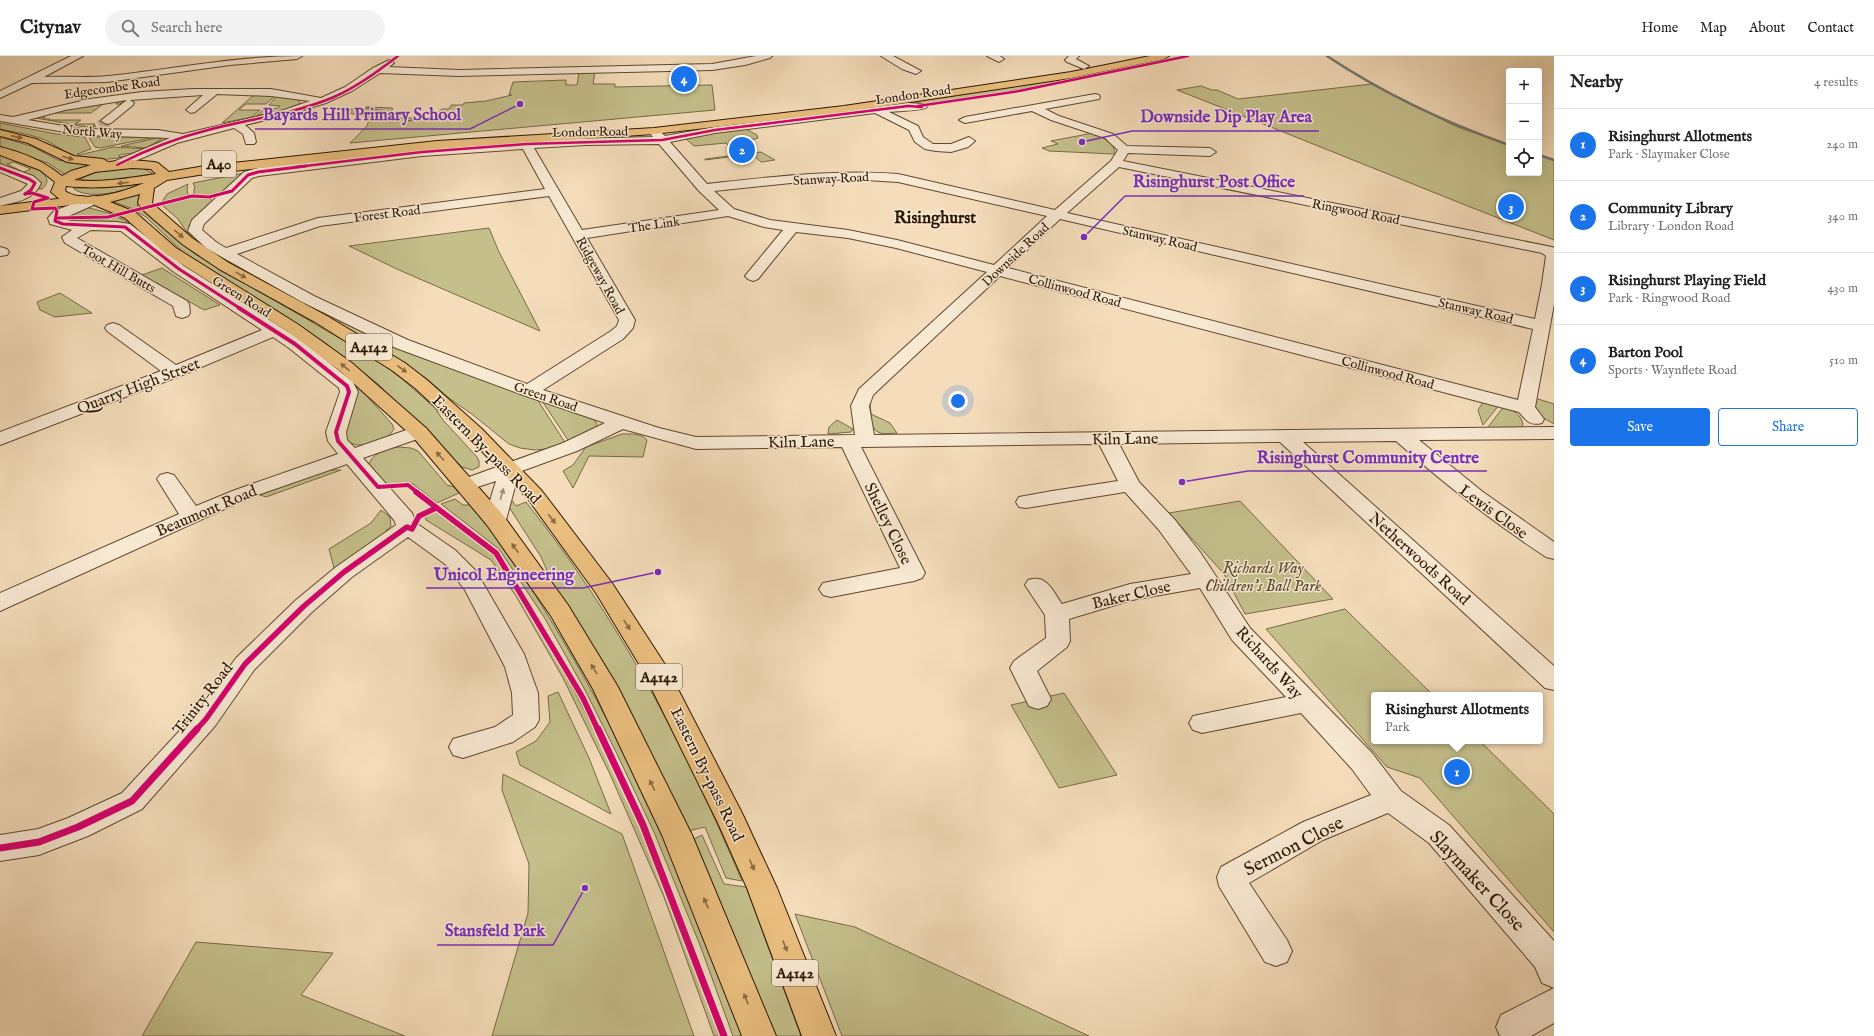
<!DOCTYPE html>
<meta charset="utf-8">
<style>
:root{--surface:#fff;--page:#f2f2f2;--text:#202124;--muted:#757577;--line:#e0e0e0;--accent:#1a73e8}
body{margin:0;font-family:"IM FELL English",serif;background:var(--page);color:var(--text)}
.controls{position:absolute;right:12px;top:12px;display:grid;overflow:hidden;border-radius:4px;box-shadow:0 4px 16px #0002}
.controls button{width:36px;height:36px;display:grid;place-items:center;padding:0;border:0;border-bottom:1px solid var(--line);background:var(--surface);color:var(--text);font:20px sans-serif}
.you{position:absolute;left:958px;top:345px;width:14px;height:14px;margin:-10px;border:3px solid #fff;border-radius:50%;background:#1a73e8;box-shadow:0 0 0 6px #1a73e833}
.badge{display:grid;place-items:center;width:26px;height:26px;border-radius:50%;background:var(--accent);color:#fff;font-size:13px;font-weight:700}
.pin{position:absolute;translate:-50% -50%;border:2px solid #fff;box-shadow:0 1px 4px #0006}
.popup{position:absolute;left:1371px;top:636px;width:172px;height:52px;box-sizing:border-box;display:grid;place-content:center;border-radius:4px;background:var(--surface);filter:drop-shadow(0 1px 3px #0005);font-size:13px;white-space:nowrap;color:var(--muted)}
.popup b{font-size:15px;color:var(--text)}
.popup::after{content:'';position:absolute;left:50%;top:100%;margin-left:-8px;border:8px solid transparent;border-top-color:var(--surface)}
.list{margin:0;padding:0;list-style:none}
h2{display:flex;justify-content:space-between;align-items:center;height:52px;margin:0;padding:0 16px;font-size:17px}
h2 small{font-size:13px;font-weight:400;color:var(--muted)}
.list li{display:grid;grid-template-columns:26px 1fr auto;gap:12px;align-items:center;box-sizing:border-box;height:72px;padding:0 16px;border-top:1px solid var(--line)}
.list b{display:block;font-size:15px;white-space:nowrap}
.list p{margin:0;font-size:13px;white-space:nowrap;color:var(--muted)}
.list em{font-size:13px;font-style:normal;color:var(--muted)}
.actions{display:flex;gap:8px;padding:12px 16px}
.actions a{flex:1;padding:9px 0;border:1px solid var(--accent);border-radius:4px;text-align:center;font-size:14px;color:var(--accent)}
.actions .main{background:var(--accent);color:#fff}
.icon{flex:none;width:22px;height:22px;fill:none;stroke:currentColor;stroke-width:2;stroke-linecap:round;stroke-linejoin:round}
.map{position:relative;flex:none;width:1554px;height:980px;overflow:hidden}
header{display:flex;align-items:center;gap:24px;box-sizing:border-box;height:56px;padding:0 20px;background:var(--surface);border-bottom:1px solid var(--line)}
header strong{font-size:19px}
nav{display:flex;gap:22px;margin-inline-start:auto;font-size:14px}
.search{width:280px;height:36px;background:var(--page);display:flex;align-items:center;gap:10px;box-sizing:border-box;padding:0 14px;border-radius:22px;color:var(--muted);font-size:15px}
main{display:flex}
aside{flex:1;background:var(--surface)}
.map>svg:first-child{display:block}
.green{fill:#c4bf8b;stroke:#786a46}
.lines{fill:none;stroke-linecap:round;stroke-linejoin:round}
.stream{stroke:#747771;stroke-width:2.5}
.minor-tunnel{stroke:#cdb596;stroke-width:11;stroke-dasharray:11 5.5;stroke-linecap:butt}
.minor-casing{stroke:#5f482f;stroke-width:2}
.major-casing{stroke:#2d1600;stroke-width:2}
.highway-casing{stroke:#2d1600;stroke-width:2}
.minor{fill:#f8e9d3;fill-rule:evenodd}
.major{fill:#eabe7e;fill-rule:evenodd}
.highway{fill:#eabe7e;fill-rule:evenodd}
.cycleway-far4-casing{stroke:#f8e9d3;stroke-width:3.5}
.cycleway-far3-casing{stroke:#f8e9d3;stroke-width:4.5}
.cycleway-far2-casing{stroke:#f8e9d3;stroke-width:6}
.cycleway-far1-casing{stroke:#f8e9d3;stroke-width:8}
.cycleway-casing{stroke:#f8e9d3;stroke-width:10}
.cycleway-far4{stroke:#d6006c;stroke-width:2.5}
.cycleway-far3{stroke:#d6006c;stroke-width:3}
.cycleway-far2{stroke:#d6006c;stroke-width:4}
.cycleway-far1{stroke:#d6006c;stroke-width:5.5}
.cycleway{stroke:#d6006c;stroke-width:7}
.oneway{fill:#8c6a3f}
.oneway2{fill:#9d8a74}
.labels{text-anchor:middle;stroke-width:3;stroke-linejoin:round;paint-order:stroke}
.far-street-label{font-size:13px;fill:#2d1600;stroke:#f8e9d3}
.shield{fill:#f8e9d3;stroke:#6a553f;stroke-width:1}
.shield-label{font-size:15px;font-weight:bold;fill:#2d1600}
.street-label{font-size:16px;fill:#2d1600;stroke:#f8e9d3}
.park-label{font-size:16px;font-style:italic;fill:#5a492a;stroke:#f8e9d3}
.far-district-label{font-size:17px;font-weight:bold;fill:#2d1600;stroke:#f8e9d3}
.near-street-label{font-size:19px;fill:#2d1600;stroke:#f8e9d3}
.leader{fill:none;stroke:#7b2cbf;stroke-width:1.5}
.callout-dot{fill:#7b2cbf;stroke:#f8e9d3;stroke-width:1.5}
.callout-label{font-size:17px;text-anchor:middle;font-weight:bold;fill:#7b2cbf;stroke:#f8e9d3;stroke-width:3;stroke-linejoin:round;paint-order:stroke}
</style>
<header>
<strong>Citynav</strong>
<div class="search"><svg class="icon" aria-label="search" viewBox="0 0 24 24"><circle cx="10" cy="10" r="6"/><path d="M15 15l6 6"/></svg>Search here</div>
<nav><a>Home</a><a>Map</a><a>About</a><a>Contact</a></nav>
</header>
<main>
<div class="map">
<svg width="1554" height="980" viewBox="0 0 1554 980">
<rect width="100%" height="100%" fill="#f5ddbb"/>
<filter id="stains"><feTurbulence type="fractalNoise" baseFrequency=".005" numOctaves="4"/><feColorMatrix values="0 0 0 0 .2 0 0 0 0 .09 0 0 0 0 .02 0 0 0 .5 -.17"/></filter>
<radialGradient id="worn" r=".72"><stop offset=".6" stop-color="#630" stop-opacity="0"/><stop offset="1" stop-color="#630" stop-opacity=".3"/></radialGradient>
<!-- green -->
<g class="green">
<path d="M595,15L593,28H615V31L712,29L715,54L350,87L367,70L370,61L343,56C357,50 368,52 382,56V63L391,66L384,62V55L366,51L392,52L393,53L390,55L389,63H396L397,66L399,65V62H419L408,65L433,61L442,53H449L451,49H463L464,47L486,45L512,39H509L513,26L566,24V29H577L579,16Z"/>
<path d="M1068,21L1078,22L1001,37L926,48L918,47L691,76L689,73L945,41Z"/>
<path d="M1372,28L1455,70L1509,89V117H1539V99L1554,104V184C1428,135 1303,83 1177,34L1201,30L1212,34H1217L1238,43Z"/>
<path d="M255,38L275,40L266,48H246L239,54H260L252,61L222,67Z"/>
<path d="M277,40L298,43L300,47L295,51L255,61L263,54L278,52L280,50L269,49Z"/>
<path d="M127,43L122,44L123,45L120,48H116L117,46H106L91,57H52L41,61H45L44,63H50L49,64H81L75,68H95L93,70H96L92,72L36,62C46,53 112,43 127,43Z"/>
<path d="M0,67L56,78L85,81L91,93L77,98L79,99L113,91L147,93L140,96L119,99L120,101L132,99C112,104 90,106 70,98C61,94 53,87 43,83C29,78 14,76 0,73Z"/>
<path d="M744,72L757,79L758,82L748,85L735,87L736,89L729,90L726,87L694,90L685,82Z"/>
<path d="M1093,77C1101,81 1117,87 1114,98L1049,95L1042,92L1058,88L1051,85Z"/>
<path d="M0,81L31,90L58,104L94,109L66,119L48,107L0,91Z"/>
<path d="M91,81H156L100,92L95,91L89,82Z"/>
<path d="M157,82L162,83L146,92L121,90Z"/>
<path d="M761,96L775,104L761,106L752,98L705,104V103Z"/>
<path d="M0,98C11,102 63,116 42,133H37L40,127L21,117L31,113L14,106L7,108L21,115L18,116L0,108Z"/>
<path d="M126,111L143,112L152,117V119C136,122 94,127 79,123L97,116Z"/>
<path d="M249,116C234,127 215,148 194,138V133L195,132L193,127Z"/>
<path d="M145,127C131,135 86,145 73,132H105Z"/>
<path d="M188,128L187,133L188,139L165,147L166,148C180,145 201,135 213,145L189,169V174L272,227L535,340L566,388L545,393L535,394L520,392L509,388L473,359L449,342L427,323L390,298L204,191L189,179L177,162L163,150L162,146L167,138Z"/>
<path d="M140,138L137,150L195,198L377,304L401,322L435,352L443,364L477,401L479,405V411L472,414L462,411L378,328L324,286L278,255L185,198L146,161L131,152L111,145Z"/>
<path d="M86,151L112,158L132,168L173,202L199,220L264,258L340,313L357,329L392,368L394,373C386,388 357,395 344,383L354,338L195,221L134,173L61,164L105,163L107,161H65Z"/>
<path d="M489,172L499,196L540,275L399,214L349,190Z"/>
<path d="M162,212L220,249L204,254L142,219Z"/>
<path d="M60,237L92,257L55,261L40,254L37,246Z"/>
<path d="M540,342L593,362L597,368L596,372L570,387Z"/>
<path d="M1535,342L1554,348V368L1535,357Z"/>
<path d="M1483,346L1500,348L1483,369L1478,354Z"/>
<path d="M870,347L871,358L890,367L897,377C892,377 883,379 878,376C869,372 866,354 870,347Z"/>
<path d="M1504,350C1513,354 1522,359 1523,369L1517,374L1485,375Z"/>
<path d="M837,364L853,373L851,376L828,378L829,371Z"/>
<path d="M622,378C631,378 641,377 647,384L643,401L589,400L573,432L563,415L573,409L586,391Z"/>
<path d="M398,391L411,392L418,395L447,429L454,431L459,437L437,447L413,428L385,431L368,411C371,397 386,393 398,391Z"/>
<path d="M328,414H341L266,441L260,439Z"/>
<path d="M508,439L516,450L526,446C618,561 685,690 742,825L726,822L705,771L688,775L590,587L552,526L541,501L509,451Z"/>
<path d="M455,443L463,449H470L483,461L493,478L501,485C555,568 606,654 647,745C682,822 711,901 742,980H733L700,889L654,776L617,698L585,634L544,561L499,493L441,448Z"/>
<path d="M1240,445L1333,543L1245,558L1224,518L1169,457Z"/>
<path d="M434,453L441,455L492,498C520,534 542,576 564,616C628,732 676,855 719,980H714L664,841L609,716L563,622L516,540L491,504L426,464L425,459Z"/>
<path d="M381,454L390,461L391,470L381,480L334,512L329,493L371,467Z"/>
<path d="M1345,553L1433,639H1374V685H1480L1554,758V876L1420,722L1387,711L1266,573Z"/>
<path d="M558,636L589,702L611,758L520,709L516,696L536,685L550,666L548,640Z"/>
<path d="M1064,637L1117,719L1059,732L1011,649Z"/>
<path d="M503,718L622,778L694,980H492L528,857L529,808L502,734Z"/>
<path d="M702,779L724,828L746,831L801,980H773L692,784Z"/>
<path d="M795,858L855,871L1089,980H842Z"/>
<path d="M196,886L333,897L301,939L405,980H142Z"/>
</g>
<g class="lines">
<!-- stream -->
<g class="stream">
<path d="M1327,0C1384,38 1444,66 1509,89"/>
<path d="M1539,99L1554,104"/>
</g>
<!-- minor-tunnel -->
<path class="minor-tunnel" d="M100,70L107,65"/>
<!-- minor casing -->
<g class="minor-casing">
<g id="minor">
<path d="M71,0H83L44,21C65,20 87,22 108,20C174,13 236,0 302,0L297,3L230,9L107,26L32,27L0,42V35Z"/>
<path d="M756,0H772L770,2L745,9L712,14L459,20L380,17L352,35L326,47L291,58L245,69L254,77L256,86L254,88H246L243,78L234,72L177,87L117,113L113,112L111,109L113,106L170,82L82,79L0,65V59L13,61L90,43L142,36L193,33H271L321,42L345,31L373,12L389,4L394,7L389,11L459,14L712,8ZM217,38L271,40L310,45L284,54L183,78L158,74L82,73L28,64L65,54L127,44L103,63L101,65L107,68L111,67L133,49L134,47L130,44L203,39L186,54L191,57L195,56Z"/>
<path d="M881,0H893L921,15L916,18L902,13Z"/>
<path d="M987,0H1000L1004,3L999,6Z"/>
<path d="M1069,0H1079L1076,3L1089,10L1084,13L1067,6L1065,4Z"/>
<path d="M1095,38L1099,39L1100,41L1099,43L1045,53L1059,60L1113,78L1127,90L1210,92L1216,96L1210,100L1128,97L1123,105L1552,191L1554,192V248L1535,351L1544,363L1542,367C1530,370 1527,365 1519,356L1000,220L873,339L869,350L874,379L1554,371V383L1419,384L1483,436L1554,486V503L1546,501C1493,466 1443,427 1396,385L1303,386L1554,610V634L1545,632L1280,386L1119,388L1139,426L1175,464L1200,496L1250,572L1372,697L1401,735L1449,769L1554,885V932L1542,927L1535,911L1429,787L1388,757L1323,784L1249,827L1287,884L1292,895L1287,906L1276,910L1265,906L1219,830L1217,821L1221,811L1303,766L1371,739L1352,713L1301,657L1202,677L1193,674L1189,667L1193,660L1286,641L1232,584L1200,532L1132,544L1069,563L1070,585L1067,591L1037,615L1051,643L1047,650L1038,653L1029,650L1010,612L1014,605L1046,582L1045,559L1025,529L1028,524C1047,518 1052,534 1062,548L1130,528L1191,518L1159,474L1125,436L1026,452L1019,451L1016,446L1019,441L1052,435L1118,425L1099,388L861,391L925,517L922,522L914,525L831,541L823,539L819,533L823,527L900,512L842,391L696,393L623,373L577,395L519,416L506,464L503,469L495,471L487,469L484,464L496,425L465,435L458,433L455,429L458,425L563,387L605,367L523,339L396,292L302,246L220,200L206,192L188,175L192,164L244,116L258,112L422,92L526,84L653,81L649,76L655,73L659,74L665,80L715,71L908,47L922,48L927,51C924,55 897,55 889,56L918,70L923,81L933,88H951L969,81L975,85L968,91L951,96L936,95L925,93L915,86L909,74L875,57L715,77L670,86L707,128C771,121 834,113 898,118L1055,154L1111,105L1118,94L1105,82L1051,64L1032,55L965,67L959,64L965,61ZM659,88L699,135L719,154L582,174L534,92L585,89ZM523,93L545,133L318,162L226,192L216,186L202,174L204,168L252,122L259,120L422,100ZM1119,111L1542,197L1546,200L1542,228L1535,263L1067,157ZM849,123L898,126L1047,160L994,209L897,184L848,174L770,164L734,153L714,135L801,126ZM549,140L619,264L617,270L611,275L527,328L408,284L314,240L237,198L320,170ZM728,160L764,171L783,174L745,220L748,223L753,225L758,223L796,176L848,182L896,192L987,216L859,333L851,350L855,379L696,381L659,372L543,334L623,283L633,272L635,264L587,182ZM1060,163L1533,273L1518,344L1008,212Z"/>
<path d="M0,108L33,120L41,127C34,144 16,146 0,150V142L21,135L28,128L0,116Z"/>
<path d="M93,140L98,141L100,144L98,147L62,163L72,165L116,166L130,168L184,210L301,284L353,326L358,336L346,376L347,384L355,392L412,372L419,370L426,372L429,376L426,380L363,402L412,457L416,467L455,494L476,515L524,598L538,637L539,664L535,671L513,686L463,702L453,699L449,691L453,683L495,671L513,659L512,637L505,611L465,534L445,508L408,481L352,521L312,556L254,614L215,670L142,753L88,780L49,795L39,799L0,805V779L38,773L68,762L122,737L197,656L236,602L296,544L336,511L396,469L394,464L347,408L249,442L0,555V537L179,458L157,423L160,419L167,417L174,419L196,450L235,434L338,398L328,385L326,376L340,336L339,332L289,292L273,281L180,320L0,389V376L161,315L107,275L105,272L107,269L113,267L119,269L176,309L262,274L174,216L121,175L91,174L77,182L187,245L189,248L190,257L188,260L182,262L176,260L173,250L65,187L62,181L72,174L50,168L48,162L54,155Z"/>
<path d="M0,191L7,193L9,196L7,199L0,200Z"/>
<path d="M1554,932V967L1531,980H1500L1496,971L1501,959Z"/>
</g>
</g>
<!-- major casing -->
<g class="major-casing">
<path id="major" d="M81,140L86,141L88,144L86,147L0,158V150Z"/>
</g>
<!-- highway casing -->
<g class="highway-casing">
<path id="highway" d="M1150,0H1169L1164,3L1071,22L844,56L654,78L437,93L205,118L167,124L154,132L152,147L192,182L229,207L327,260L405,307L427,324L482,373L542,435L612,527L666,610L742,757L777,832L836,980H802L747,832L718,767L642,613L596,537L528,443L468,381L415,332L393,315L315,266L219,213L182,188L143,154L138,147L140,138L110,146L135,156L176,192L299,269L352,307L426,372L503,459L568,549L618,631L692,779L776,980H742L662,779L593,633L551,560L487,469L412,380L340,315L287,275L166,198L125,162L92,148H78L62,145L51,136L55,126L40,114L0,99V91C24,97 44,105 62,120L71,115L91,109L67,106L28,87L0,80V74L36,83L74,100L103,103L108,106L132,104L154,106L158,107L169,116L205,110L437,85L654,72L844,50L1071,16ZM132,112L151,113L156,118C129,122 102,127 74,124L95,116ZM144,127C124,136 84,148 65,135L66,130C93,133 117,131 144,127Z"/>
</g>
<!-- minor -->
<use href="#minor" class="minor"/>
<!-- major -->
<use href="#major" class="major"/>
<!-- highway -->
<use href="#highway" class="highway"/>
<!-- cycleway-far4 casing -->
<g class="cycleway-far4-casing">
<g id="cycleway-far4">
<path d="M918,50L1019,35L1188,0"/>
<path d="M117,109C146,94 176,82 208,74C250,63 294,58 334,41C357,31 378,15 398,0"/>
<path d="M297,111L422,96L526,88L662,84L715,74L908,50L922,51"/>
</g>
</g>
<!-- cycleway-far3 casing -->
<g class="cycleway-far3-casing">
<g id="cycleway-far3">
<path d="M0,112L29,123L35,127L31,134L25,138"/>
<path d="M25,138L32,137L48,142L34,146L32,153L55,152L57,155L55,165L63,168L125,171L179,213L241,253"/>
<path d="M58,162L108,161L192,140L209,141L232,135L248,119L258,116L306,110"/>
</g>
</g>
<!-- cycleway-far2 casing -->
<g class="cycleway-far2-casing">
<path id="cycleway-far2" d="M239,252L295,288L347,330L349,336L336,376L338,385L378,431L408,429L418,437"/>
</g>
<!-- cycleway-far1 casing -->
<g class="cycleway-far1-casing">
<g id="cycleway-far1">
<path d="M416,436L496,497L583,642L598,674"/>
<path d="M196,674L206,663L245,608L304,550L344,516L407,471L412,473L419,460L436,452"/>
</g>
</g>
<!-- cycleway casing -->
<g class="cycleway-casing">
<g id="cycleway">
<path d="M598,673L643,769L724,980"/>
<path d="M0,792L39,786L78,771L132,745L197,673"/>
</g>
</g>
<!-- cycleway-far4 -->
<use href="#cycleway-far4" class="cycleway-far4"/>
<!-- cycleway-far3 -->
<use href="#cycleway-far3" class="cycleway-far3"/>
<!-- cycleway-far2 -->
<use href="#cycleway-far2" class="cycleway-far2"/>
<!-- cycleway-far1 -->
<use href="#cycleway-far1" class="cycleway-far1"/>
<!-- cycleway -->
<use href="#cycleway" class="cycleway"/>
</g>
<!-- one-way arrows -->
<defs><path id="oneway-solid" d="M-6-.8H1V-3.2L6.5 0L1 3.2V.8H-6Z"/></defs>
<g class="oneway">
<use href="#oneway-solid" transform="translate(17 81) rotate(13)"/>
<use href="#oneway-solid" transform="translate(68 102) rotate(16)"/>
<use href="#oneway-solid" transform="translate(123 127) rotate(173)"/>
<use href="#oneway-solid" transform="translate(179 178) rotate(40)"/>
<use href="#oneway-solid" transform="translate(241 219) rotate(29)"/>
<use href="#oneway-solid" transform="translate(345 311) rotate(-141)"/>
<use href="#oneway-solid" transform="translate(402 313) rotate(36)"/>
<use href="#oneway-solid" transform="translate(440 400) rotate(-132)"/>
<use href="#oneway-solid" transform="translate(552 463) rotate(53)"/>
<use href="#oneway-solid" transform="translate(515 492) rotate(-125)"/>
<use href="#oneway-solid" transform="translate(627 569) rotate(57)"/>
<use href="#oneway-solid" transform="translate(594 613) rotate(-121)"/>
<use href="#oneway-solid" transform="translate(652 729) rotate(-116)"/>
<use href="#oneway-solid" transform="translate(752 809) rotate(66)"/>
<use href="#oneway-solid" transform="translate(706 847) rotate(-113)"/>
<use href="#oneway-solid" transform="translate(785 890) rotate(69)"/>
<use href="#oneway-solid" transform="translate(746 943) rotate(-112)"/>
</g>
<use class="oneway2" href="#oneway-solid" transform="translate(502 438) rotate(-74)"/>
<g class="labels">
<!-- far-street labels -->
<g class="far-street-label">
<text transform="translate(112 31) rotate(-8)" y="5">Edgecombe Road</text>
<text transform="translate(913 38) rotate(-8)" y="5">London Road</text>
<text transform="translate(92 75) rotate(5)" y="5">North Way</text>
<text transform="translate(590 75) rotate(-1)" y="5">London Road</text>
<text transform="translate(831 122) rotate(-3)" y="5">Stanway Road</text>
<text transform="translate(1356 155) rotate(11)" y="5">Ringwood Road</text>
<text transform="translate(387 157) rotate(-7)" y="5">Forest Road</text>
<text transform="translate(654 168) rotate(-8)" y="5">The Link</text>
<text transform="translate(1160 182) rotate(13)" y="5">Stanway Road</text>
<text transform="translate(1015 198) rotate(-43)" y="5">Downside Road</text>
<text transform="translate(119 212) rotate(30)" y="5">Toot Hill Butts</text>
<text transform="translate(601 219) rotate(61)" y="5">Ridgeway Road</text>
<text transform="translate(1075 234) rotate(15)" y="5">Collinwood Road</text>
<text transform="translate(242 240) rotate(32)" y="5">Green Road</text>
<text transform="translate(1476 254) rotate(13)" y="5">Stanway Road</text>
<text transform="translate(1388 316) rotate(15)" y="5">Collinwood Road</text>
<text transform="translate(546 340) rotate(19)" y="5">Green Road</text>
</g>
<!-- shield labels -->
<g class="shield">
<rect x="202" y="95" width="34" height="26" rx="3"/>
<rect x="346" y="278" width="46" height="26" rx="3"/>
<rect x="636" y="608" width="46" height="26" rx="3"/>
<rect x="772" y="904" width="46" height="26" rx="3"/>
</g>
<g class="shield-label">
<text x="219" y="113">A40</text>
<text x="369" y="296">A4142</text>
<text x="659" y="626">A4142</text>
<text x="795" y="922">A4142</text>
</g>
<!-- street labels -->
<g class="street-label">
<text transform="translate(138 329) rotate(-21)" y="6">Quarry High Street</text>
<text transform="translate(1125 382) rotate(-1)" y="6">Kiln Lane</text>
<text transform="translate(801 385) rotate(-1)" y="6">Kiln Lane</text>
<text transform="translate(487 393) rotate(45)" y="6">Eastern By-pass Road</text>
<text transform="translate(206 454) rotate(-23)" y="6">Beaumont Road</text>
<text transform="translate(1494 455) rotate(36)" y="6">Lewis Close</text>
<text transform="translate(889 467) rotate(64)" y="6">Shelley Close</text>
<text transform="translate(1420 502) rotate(42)" y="6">Netherwoods Road</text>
<text transform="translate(1131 538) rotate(-13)" y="6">Baker Close</text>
<text transform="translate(1270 606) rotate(48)" y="6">Richards Way</text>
<text transform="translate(202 642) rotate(-52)" y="6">Trinity Road</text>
<text transform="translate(708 718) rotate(64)" y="6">Eastern By-pass Road</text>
</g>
<!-- park labels -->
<g class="park-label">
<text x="1263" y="517">Richards Way<tspan x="1263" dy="18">Children's Ball Park</tspan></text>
</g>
<!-- far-district labels -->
<g class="far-district-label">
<text x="935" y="167">Risinghurst</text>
</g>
<!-- near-street labels -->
<g class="near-street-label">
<text transform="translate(1293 789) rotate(-27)" y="7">Sermon Close</text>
<text transform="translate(1478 824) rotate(47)" y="7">Slaymaker Close</text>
</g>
</g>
<!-- callouts -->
<path class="leader" d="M520 48L470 73H255M1082 86L1132 75H1319M1084 181L1125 140H1304M1182 426L1248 415H1487M658 516L583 532H426M585 832L553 889H437"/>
<g class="callout-dot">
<circle cx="520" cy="48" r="4"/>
<circle cx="1082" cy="86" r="4"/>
<circle cx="1084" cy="181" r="4"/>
<circle cx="1182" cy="426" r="4"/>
<circle cx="658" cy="516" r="4"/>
<circle cx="585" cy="832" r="4"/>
</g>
<g class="callout-label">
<text x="362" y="64">Bayards Hill Primary School</text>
<text x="1226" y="66">Downside Dip Play Area</text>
<text x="1214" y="131">Risinghurst Post Office</text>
<text x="1368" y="407">Risinghurst Community Centre</text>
<text x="504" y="524">Unicol Engineering</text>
<text x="495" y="880">Stansfeld Park</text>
</g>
<rect width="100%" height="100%" filter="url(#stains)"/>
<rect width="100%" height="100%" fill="url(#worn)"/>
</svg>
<div class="controls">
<button>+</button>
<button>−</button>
<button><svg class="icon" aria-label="locate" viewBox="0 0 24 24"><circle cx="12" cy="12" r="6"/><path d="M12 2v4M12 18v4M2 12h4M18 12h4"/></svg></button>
</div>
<div class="you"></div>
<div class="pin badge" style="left:1457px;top:716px">1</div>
<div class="popup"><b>Risinghurst Allotments</b>Park</div>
<div class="pin badge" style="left:742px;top:94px">2</div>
<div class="pin badge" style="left:1511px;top:151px">3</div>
<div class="pin badge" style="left:684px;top:23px">4</div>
</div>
<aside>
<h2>Nearby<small>4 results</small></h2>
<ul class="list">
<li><span class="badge">1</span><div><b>Risinghurst Allotments</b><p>Park · Slaymaker Close</p></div><em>240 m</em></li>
<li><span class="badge">2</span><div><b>Community Library</b><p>Library · London Road</p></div><em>340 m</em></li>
<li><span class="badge">3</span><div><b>Risinghurst Playing Field</b><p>Park · Ringwood Road</p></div><em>430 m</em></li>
<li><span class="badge">4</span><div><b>Barton Pool</b><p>Sports · Waynflete Road</p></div><em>510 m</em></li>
</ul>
<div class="actions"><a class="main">Save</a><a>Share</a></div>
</aside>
</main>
